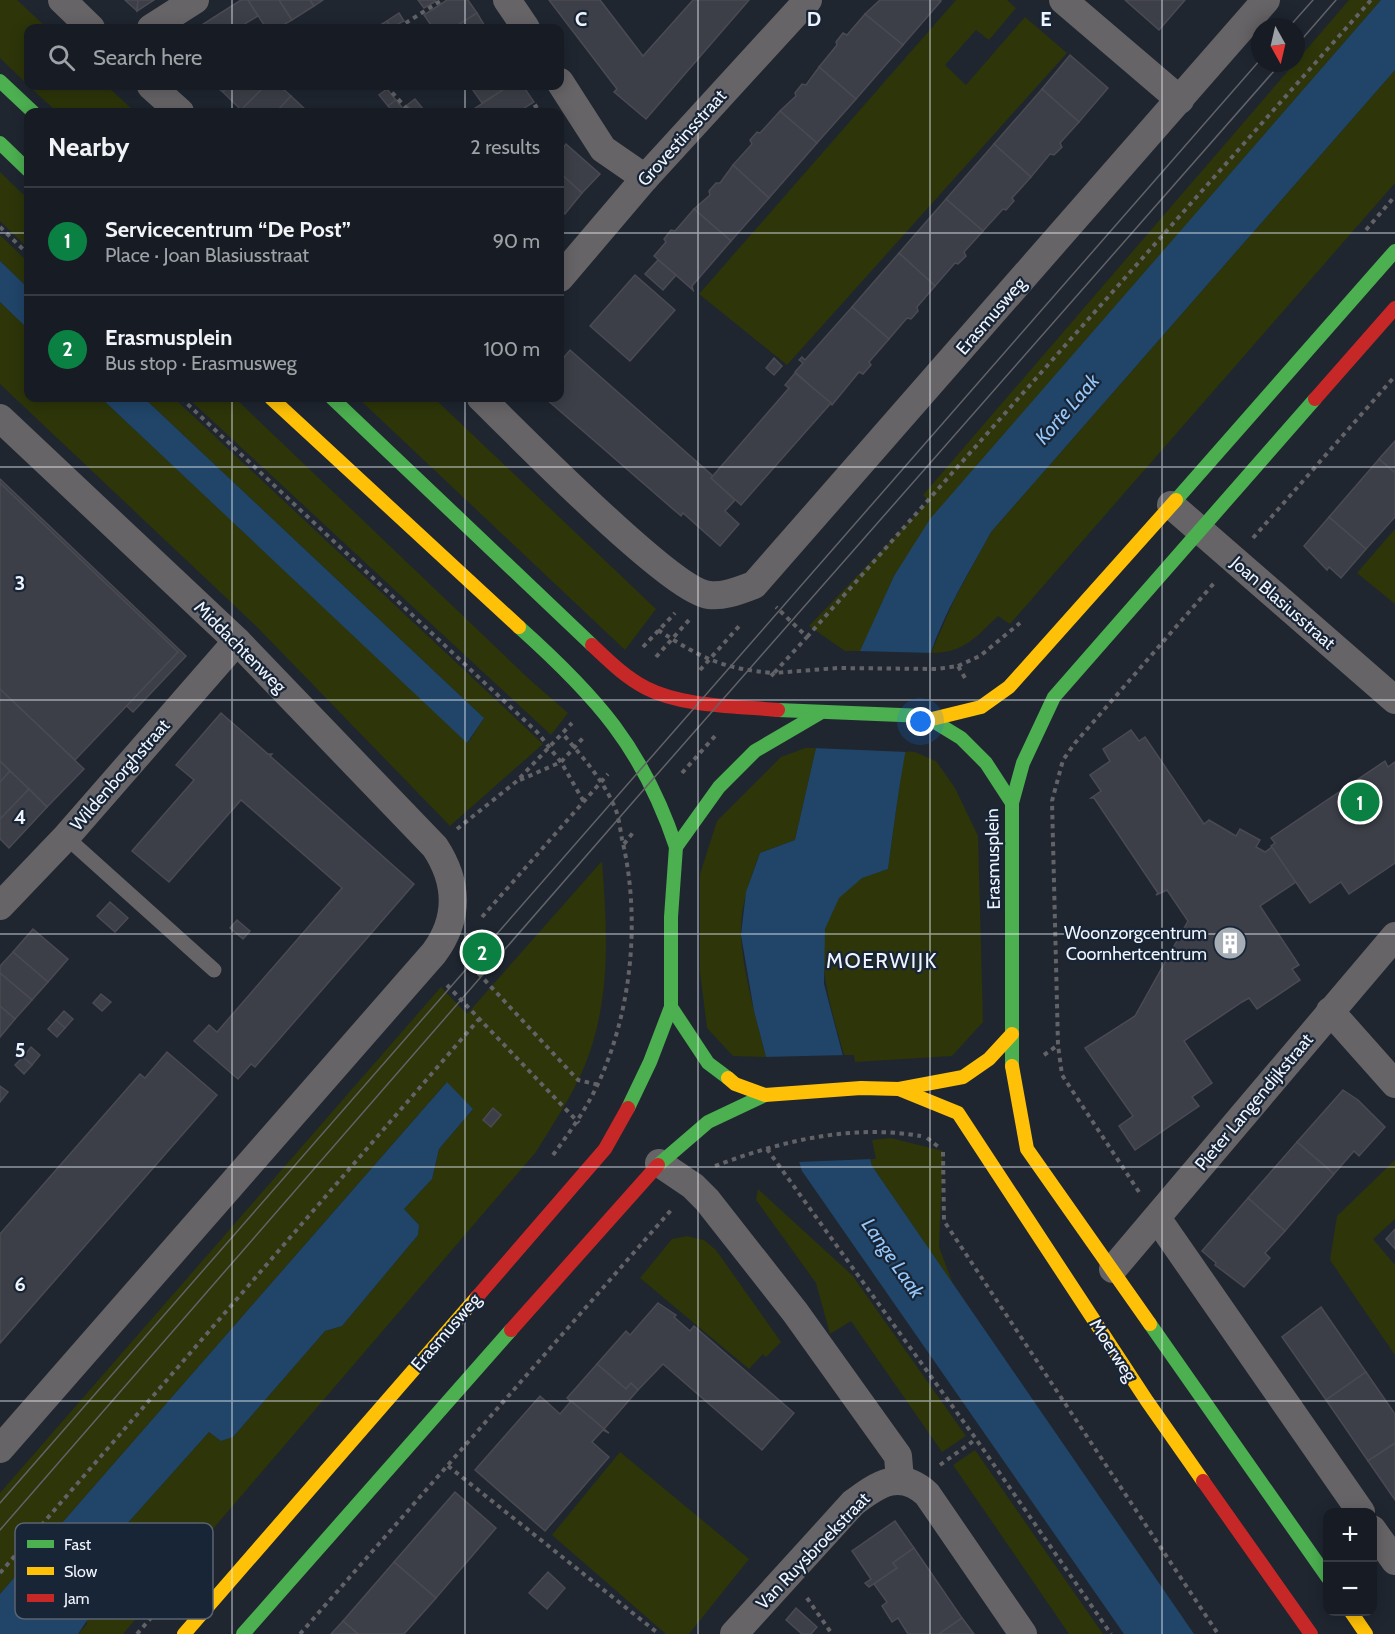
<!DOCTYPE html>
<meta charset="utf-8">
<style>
:root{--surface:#171c24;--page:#20252c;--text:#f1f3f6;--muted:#9ea1a6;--line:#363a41;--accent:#0b8043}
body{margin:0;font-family:Cabin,sans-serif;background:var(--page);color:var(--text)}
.controls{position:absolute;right:18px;bottom:18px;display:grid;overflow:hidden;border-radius:12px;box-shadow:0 3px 15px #0003}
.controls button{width:54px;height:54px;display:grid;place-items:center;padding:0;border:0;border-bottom:2px solid var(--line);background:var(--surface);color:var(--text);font:30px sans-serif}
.compass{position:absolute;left:1251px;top:18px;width:54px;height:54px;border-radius:50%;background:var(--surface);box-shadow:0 3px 15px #0003;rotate:172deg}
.you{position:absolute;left:921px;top:722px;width:21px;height:21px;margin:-15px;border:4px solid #fff;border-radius:50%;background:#1a73e8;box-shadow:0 0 0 9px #1a73e833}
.badge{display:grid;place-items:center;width:39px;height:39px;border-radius:50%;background:var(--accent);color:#fff;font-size:20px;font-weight:700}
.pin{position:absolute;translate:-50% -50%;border:3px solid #fff;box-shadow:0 2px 6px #0006}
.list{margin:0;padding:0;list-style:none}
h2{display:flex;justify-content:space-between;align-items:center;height:78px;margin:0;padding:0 24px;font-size:26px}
h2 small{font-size:20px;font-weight:400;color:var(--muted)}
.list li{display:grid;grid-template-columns:39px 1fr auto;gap:18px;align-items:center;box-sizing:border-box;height:108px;padding:0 24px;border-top:2px solid var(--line)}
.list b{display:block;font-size:22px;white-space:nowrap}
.list p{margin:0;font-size:20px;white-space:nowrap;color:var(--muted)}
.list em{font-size:20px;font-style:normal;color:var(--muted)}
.icon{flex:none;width:33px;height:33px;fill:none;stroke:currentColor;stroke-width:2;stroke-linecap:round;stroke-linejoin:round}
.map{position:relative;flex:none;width:1395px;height:1634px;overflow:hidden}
.search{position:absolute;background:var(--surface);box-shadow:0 3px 15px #0003;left:24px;top:24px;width:540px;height:66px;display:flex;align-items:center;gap:15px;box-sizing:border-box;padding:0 21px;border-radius:12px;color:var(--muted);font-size:22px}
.panel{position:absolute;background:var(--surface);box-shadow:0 3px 15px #0003;left:24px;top:108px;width:540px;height:294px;border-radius:12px}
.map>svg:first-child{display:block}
.green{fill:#2d3509}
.water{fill:#204569}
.pier{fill:#1f2630}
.building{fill:#3d3f48;stroke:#4a4a52;stroke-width:1.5}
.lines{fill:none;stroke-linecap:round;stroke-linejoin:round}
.path{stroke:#626267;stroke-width:4;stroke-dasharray:4.5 4.5;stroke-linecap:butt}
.lane{stroke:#666466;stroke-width:15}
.street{stroke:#666466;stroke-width:28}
.fast{stroke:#4caf50;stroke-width:14}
.slow{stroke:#ffc107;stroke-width:14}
.jam{stroke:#c62828;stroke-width:14}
.tram{stroke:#626368;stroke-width:1.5}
.grid{fill:none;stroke:#f0f5fd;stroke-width:1.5;stroke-opacity:0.55}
.labels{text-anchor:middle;stroke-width:4.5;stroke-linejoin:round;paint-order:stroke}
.street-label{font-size:18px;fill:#f0f5fd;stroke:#182537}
.poi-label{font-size:18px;fill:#f0f5fd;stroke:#182537;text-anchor:end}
.water-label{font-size:20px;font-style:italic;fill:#97c8fa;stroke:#182537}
.quarter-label{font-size:21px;letter-spacing:1.5px;fill:#f0f5fd;stroke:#182537}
.key{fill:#182537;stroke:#596372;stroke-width:1.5}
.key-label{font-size:16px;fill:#f0f5fd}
.grid-label{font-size:20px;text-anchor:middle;font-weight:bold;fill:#f0f5fd;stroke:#182537;stroke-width:4.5;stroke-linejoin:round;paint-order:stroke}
</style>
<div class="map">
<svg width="1395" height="1634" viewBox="0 0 1395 1634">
<rect width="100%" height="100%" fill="#1f2630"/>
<!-- green -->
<g class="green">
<path d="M0,0H17L47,28H28V85L0,58Z"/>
<path d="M956,0H1007L1016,8L989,40L976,30L945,65L966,85L1025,17L1067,53L787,365L699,294Z"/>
<path d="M1349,0H1381L975,468L894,576L861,651H845L809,626L929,501L923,495Z"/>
<path d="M1395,70V183L1010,624L998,616C976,637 964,653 931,653L955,598L991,532Z"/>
<path d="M29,86H107L135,112H57Z"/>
<path d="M0,172L28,199V248L0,221Z"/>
<path d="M0,235L28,262V288L0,261Z"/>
<path d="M0,302L28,329V398H101L468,743L484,718L144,398H174L543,744L450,826L256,626L0,384Z"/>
<path d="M188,398H235L529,679L568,713L551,735Z"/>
<path d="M358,398H434L656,609L625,650Z"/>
<path d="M1395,529V604L1357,573Z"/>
<path d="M805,748H816L795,840L760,853C750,879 740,906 741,934C742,969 757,1022 766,1057L733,1056L707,1028L700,972V874L717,821L781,757Z"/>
<path d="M904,751L915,752L936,761L955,788L978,836L983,1022L952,1056L855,1062L854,1055H844C829,1001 798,913 862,878C870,874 880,872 888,869Z"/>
<path d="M602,861C607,930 612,998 585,1065C573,1095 553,1124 536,1152L123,1634H78L87,1624V1609L67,1591L209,1432L221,1441L233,1437L325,1331L342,1326L418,1235L419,1225L404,1209L432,1179L439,1149L473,1109L446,1083L0,1594V1493L441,987L467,1014Z"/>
<path d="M891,1138L943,1151L939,1247L953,1284L872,1166L870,1159H876L872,1140Z"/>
<path d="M1395,1160V1219L1373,1239L1395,1265V1355L1330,1260L1337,1216Z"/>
<path d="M758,1189L852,1275L966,1436L942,1452L851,1321L830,1334L816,1283L756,1200Z"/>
<path d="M687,1236L704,1240L716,1250L781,1342L766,1357L763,1354L749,1369L640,1278L672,1239Z"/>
<path d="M975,1450L1103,1634H1069L953,1465Z"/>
<path d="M620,1452L749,1559L689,1634H666L552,1535Z"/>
</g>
<!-- water -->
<g class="water">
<path d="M1381,0H1395V70L991,532C970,571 944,612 930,655C906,726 898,795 888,869L862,878L839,898L825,929L824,984L872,1166L1194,1634H1124L802,1171L766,1057L754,1011L741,935L746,892L760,853L795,840L816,748L894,576L930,519Z"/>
<path d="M0,261L28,288V329L0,302Z"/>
<path d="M101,398H144L484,718L467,743Z"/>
<path d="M447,1082L473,1109L439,1149L432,1179L404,1209L419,1225L418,1235L342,1326L325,1331L233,1437L221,1441L209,1432L67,1591L87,1609L90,1616L78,1634H0V1594Z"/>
</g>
<!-- pier -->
<g class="pier">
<path d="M858,651L934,653L907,752L813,748Z"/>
<path d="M847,1055L873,1159L797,1162L763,1057Z"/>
</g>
<!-- building -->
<g class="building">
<path d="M125,0H138L137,11Z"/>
<path d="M138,0H154L137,11Z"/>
<path d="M241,0H248L258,16L238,28H197Z"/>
<path d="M248,0H279L292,20L278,28H266Z"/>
<path d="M279,0H310L314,6L292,20Z"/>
<path d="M310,0H323L314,6Z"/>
<path d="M418,0H435L436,1L424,8Z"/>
<path d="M447,0H468L477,13L453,28H433L424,15Z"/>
<path d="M549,0H600L643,56L693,0H749L646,119L614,92L617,89Z"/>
<path d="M880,0H939L941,1L903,45L865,14Z"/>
<path d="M1125,0H1185L1159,30Z"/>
<path d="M399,13L404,21L391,28L387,21Z"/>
<path d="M477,13L486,28H453Z"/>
<path d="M865,14L903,45L856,99L819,67L837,45L836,42L843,33L847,35Z"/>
<path d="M387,21L391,28H375Z"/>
<path d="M1070,55L1108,88L1079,122L1042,89Z"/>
<path d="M819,67L856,99L817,143L780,111L796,96L795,93L802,84L806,85Z"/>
<path d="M215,86H229L223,92Z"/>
<path d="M229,86H265L241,110L223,92Z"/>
<path d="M265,86H280L291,96L276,112H244L241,110Z"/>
<path d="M470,86H509L482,103Z"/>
<path d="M509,86H523L534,102L518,112H474L472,110Z"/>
<path d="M387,89L396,100L388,106L379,95Z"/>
<path d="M1042,89L1079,122L1060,143L1062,147L1054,155L1050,154L1031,177L994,144Z"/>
<path d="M291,96L308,112H276Z"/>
<path d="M415,99L424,110L421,112H414L407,105Z"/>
<path d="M396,100L405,111L403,112H394L388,106Z"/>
<path d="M780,111L817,143L769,198L733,165L752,144L750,140L757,132L760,133Z"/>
<path d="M566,144L600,174L582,193L560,173V152Z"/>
<path d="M994,144L1031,177L1012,198L1014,201L1006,210L1003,209L983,231L946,199Z"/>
<path d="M733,165L769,198L731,241L694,209L710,195L709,191L716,183H720Z"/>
<path d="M560,173L582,193L565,214L560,209Z"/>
<path d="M946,199L983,231L964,252L966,256L958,264L955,263L935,286L899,253Z"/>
<path d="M694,209L731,241L692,286L693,290L654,256L666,242L664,239L671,230L675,231Z"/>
<path d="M899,253L935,286L917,307L918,311L911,319L907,318L889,339L852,307Z"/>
<path d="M658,260L676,275L663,290L645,274Z"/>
<path d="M635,275L675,310L630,361L590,326Z"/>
<path d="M852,307L889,339L869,362L871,365L863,374L859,372L832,405L795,372L803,363L799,360L802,357L805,360Z"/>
<path d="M570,350L713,476L711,478L735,500L725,511L739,524L720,546L683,513L681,516L545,398H560V362Z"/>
<path d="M774,358L782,366L774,375L766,368Z"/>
<path d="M795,373L831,403L741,505L711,478L789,388L785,385Z"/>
<path d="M1395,441V473L1379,459Z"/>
<path d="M1379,459L1395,473V517L1366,549L1329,517Z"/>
<path d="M0,479L186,656L133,712L0,587Z"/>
<path d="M0,483L178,652L75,760L0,689Z"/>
<path d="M1329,517L1366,549L1341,578L1329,567L1327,570L1304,546Z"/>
<path d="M0,689L84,769L47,807L0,761Z"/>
<path d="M221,713L268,754H272L270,756L414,884L255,1067L251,1064L238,1079L194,1041L209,1025L217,1032L342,888L241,800L169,882L132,851L194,780L176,765Z"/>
<path d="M1131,730L1139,741L1145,737L1204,824L1209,820L1236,836L1240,829L1260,840L1256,847L1265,852L1272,847L1296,882L1260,906L1299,965L1292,969L1300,980L1257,1009L1249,998L1242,1002L1184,1041L1212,1083L1192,1097L1199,1106L1135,1150L1119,1126L1133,1116L1085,1048L1135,1016L1188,921L1167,890L1156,895L1158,893L1094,798H1091L1101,791L1090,775L1110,761L1103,749Z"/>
<path d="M0,761L10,771L0,782Z"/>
<path d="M1385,761L1388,767L1395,762V863L1349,894L1341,882L1310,903L1271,846L1275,843L1271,838Z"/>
<path d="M10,771L29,789L0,819V782Z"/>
<path d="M29,789L47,807L9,848L0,839V819Z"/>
<path d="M110,902L128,918L115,932L97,916Z"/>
<path d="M237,920L250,931L243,939L230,928Z"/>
<path d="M33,929L68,959L48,982L13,952Z"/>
<path d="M13,952L48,982L32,1000L0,973V966Z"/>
<path d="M0,973L32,1000L15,1019L0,1006Z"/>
<path d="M101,994L111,1002L102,1011L93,1003Z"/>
<path d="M0,1006L15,1019L0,1037Z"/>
<path d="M64,1011L73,1019L65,1028L56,1020Z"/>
<path d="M56,1020L65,1028L57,1037L48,1029Z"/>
<path d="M31,1047L40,1055L32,1065L23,1057Z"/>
<path d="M167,1052L217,1095L0,1343V1234L140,1074L145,1078Z"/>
<path d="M23,1057L32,1065L24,1074L15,1065Z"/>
<path d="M0,1086L8,1092L0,1102Z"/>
<path d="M1343,1090L1358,1100L1385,1127L1359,1156L1354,1151L1334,1174L1297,1142Z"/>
<path d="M493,1108L501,1115L491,1127L483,1120Z"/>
<path d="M1297,1142L1334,1174L1285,1231L1248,1198Z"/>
<path d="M1248,1198L1285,1231L1265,1253L1270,1258L1244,1287L1215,1265L1216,1263L1202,1251Z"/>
<path d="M1395,1229V1249L1386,1239Z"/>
<path d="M658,1303L676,1315L674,1317L690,1331L694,1326L794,1413L762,1450L663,1364L638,1390L631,1383L626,1389L597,1364L626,1331L630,1335Z"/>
<path d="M1321,1307L1366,1372L1326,1400L1282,1337Z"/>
<path d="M597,1364L626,1389L631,1383L638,1390L604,1429L567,1398Z"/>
<path d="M1366,1372L1395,1414V1443L1368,1461L1326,1400Z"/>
<path d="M540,1396L560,1414L571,1401L609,1433L603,1430L592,1442L609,1457L545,1531L475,1470Z"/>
<path d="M1395,1443V1500L1368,1461Z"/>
<path d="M455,1492L496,1528L436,1598L394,1562Z"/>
<path d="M895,1521L914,1548L893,1563L897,1568L869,1587L865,1583L871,1579L852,1551Z"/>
<path d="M914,1548L962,1618L939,1634H908L898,1618L892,1622L882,1606L887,1602L874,1584L897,1568L893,1563Z"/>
<path d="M394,1562L436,1598L404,1634H358L343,1621Z"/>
<path d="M548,1572L565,1588L547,1609L529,1593Z"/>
<path d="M796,1608L817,1627L811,1634H802L786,1620Z"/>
<path d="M962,1618L974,1634H939Z"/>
<path d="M343,1621L358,1634H331Z"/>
</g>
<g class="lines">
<!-- path -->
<g class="path">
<path d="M398,28L442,0"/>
<path d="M386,86L410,112"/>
<path d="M526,112L538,105"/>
<path d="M0,227L28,254"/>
<path d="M1366,230L1395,196"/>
<path d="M181,398L537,732L561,762L584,802"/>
<path d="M1253,538L1395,376"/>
<path d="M658,630C701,658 723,669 774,673L807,637L776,607"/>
<path d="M807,637L1371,0"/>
<path d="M643,647L675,613"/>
<path d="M656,657L689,620"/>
<path d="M958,666L980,656L1020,623"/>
<path d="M700,670L741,624"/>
<path d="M771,676L774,673L838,668L937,669L958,666L965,678"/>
<path d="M682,773L715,736"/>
<path d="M520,780L561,762L583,738"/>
<path d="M457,829L517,781L572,723"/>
<path d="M624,844L635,830"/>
<path d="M482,917L608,774"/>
<path d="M466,960L578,1080L599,1085"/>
<path d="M447,985L579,1123"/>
<path d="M1044,1055L1058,1045"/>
<path d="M927,1138L940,1148"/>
<path d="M767,1149L976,1439L1111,1634"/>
<path d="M943,1152L944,1221L1218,1634"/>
<path d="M553,1155C569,1133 585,1111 597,1086C632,1012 641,918 622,839C620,829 619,817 615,808C603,779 582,757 563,734"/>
<path d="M715,1166C781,1141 851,1124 921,1136"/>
<path d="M1139,1192L1062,1075L1058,1045L1052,801L1063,760L1075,743L1215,582"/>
<path d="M940,1465L976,1439"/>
<path d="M448,1466L659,1634"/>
<path d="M0,1573L479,1019"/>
<path d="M807,1598L832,1634"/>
<path d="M137,1634L156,1612"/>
<path d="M300,1634L672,1209"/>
</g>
<!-- lane -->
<path class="lane" d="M66,837L214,970"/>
<!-- street -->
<g class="street">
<path d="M62,0L91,28"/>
<path d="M507,0L526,28"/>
<path d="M1063,0L1180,100"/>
<path d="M151,28L195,0"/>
<path d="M560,82L603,149L645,178"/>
<path d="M151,86L180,112"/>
<path d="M560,278L645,178L808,0"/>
<path d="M481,398C516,432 671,591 709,595C724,597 740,590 754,585L1266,0"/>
<path d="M0,418L237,641L435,847C458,882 460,918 434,953L0,1449"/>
<path d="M1171,505L1395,700"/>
<path d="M0,906L66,837L237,641"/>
<path d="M1330,1011L1395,1084"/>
<path d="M659,1163L693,1186L707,1200L795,1312L898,1456L900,1480"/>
<path d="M1157,1218L1361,1512"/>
<path d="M1113,1269L1395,936"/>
<path d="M1372,1529L1395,1561"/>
<path d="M734,1634L853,1503C878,1484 900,1469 927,1494L1023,1634"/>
</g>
<!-- fast -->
<g class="fast">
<path d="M0,81L33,112"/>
<path d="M0,143L28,170"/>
<path d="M332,398L592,645"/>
<path d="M1176,500L1395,251"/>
<path d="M519,627C596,696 643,748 676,847"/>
<path d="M778,710L925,716L961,738L986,763L1012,803V1066"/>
<path d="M1012,803L1023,763L1054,697L1315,399"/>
<path d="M728,1078L708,1063L671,1007V917L676,847L719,787L755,751L820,713"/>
<path d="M628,1108L650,1062L671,1007"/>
<path d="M658,1165L708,1122L765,1095"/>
<path d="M1150,1324L1328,1578"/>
<path d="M243,1634L511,1330"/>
</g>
<!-- slow -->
<g class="slow">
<path d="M271,398L519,627"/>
<path d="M932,719L981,707L1009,687L1176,500"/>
<path d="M1012,1066L1027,1149L1150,1324"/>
<path d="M728,1078L735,1084L765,1095L861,1088L899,1089L963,1077L989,1059L1012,1034"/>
<path d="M899,1089L958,1113L1147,1401L1203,1481"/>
<path d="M1351,1612L1366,1634"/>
<path d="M184,1634L477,1297"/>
</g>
<!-- jam -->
<g class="jam">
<path d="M1315,399L1395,308"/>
<path d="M592,645C609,661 625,677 646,688C683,707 737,706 778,710"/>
<path d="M477,1297L605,1149L628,1108"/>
<path d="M511,1330L658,1165"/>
<path d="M1203,1481L1311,1634"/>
</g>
<!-- tram -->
<g class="tram">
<path d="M1289,27L1313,0"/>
<path d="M1296,46L1336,0"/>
<path d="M0,1503L1260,60"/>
<path d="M0,1530L653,779L1281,63"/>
</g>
</g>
<!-- grid -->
<path class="grid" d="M232,0V28M465,0V28M698,0V1634M930,0V1634M1162,0V1634M232,86V112M465,86V112M0,233H28M560,233H1395M232,398V1634M465,398V1634M0,467H1395M0,700H1395M0,934H1395M0,1167H1395M0,1401H1395"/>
<!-- icons -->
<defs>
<g id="building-disc" transform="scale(1.725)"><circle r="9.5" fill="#a7adb5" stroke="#182537"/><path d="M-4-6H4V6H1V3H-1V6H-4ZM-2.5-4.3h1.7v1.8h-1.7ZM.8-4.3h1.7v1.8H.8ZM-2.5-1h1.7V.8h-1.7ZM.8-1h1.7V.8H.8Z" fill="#fff"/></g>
</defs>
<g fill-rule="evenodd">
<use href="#building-disc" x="1230" y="943"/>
</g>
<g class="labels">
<!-- street labels -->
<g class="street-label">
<text transform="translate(682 138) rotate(-48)" y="6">Grovestinsstraat</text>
<text transform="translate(991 316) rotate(-49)" y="6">Erasmusweg</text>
<text transform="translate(1283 603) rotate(41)" y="6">Joan Blasiusstraat</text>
<text transform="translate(240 647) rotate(45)" y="6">Middachtenweg</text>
<text transform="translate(120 775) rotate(-49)" y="6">Wildenborghstraat</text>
<text transform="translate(993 859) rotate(-91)" y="6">Erasmusplein</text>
<text transform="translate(1254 1102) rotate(-50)" y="6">Pieter Langendijkstraat</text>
<text transform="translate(446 1332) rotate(-49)" y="6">Erasmusweg</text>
<text transform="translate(1113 1350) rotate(57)" y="6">Moerweg</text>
<text transform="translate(813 1551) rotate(-46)" y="6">Van Ruysbroekstraat</text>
</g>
<!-- poi labels -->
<g class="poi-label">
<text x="1207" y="939">Woonzorgcentrum<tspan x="1207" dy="21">Coornhertcentrum</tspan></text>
</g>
<!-- water labels -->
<g class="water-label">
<text transform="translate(1067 409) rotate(-49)" y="7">Korte Laak</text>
<text transform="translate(893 1258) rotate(55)" y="7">Lange Laak</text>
</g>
<!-- quarter labels -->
<g class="quarter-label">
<text x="882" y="968">MOERWIJK</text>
</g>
</g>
<!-- legend -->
<rect x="15" y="1523" width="198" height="96" rx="9" class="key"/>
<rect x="27" y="1540" width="27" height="8" fill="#4caf50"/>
<rect x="27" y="1567" width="27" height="8" fill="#ffc107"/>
<rect x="27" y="1594" width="27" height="8" fill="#c62828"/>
<g class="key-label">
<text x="64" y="1550">Fast</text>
<text x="64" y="1577">Slow</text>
<text x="64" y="1604">Jam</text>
</g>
<g class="grid-label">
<text x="581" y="26">C</text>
<text x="814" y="26">D</text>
<text x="1046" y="26">E</text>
<text x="20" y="590">3</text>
<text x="20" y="824">4</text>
<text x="20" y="1057">5</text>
<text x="20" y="1291">6</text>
</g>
</svg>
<div class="controls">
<button>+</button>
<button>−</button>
</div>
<svg class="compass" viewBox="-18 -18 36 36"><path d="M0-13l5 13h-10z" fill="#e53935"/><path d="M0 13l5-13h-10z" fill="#9ea1a6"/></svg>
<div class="you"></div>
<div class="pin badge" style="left:1360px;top:802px">1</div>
<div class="pin badge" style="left:482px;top:952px">2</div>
<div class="search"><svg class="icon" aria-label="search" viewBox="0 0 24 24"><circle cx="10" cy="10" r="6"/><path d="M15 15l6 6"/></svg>Search here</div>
<section class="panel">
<h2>Nearby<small>2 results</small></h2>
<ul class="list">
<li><span class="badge">1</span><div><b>Servicecentrum “De Post”</b><p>Place · Joan Blasiusstraat</p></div><em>90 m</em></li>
<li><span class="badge">2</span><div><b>Erasmusplein</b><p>Bus stop · Erasmusweg</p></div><em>100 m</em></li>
</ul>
</section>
</div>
